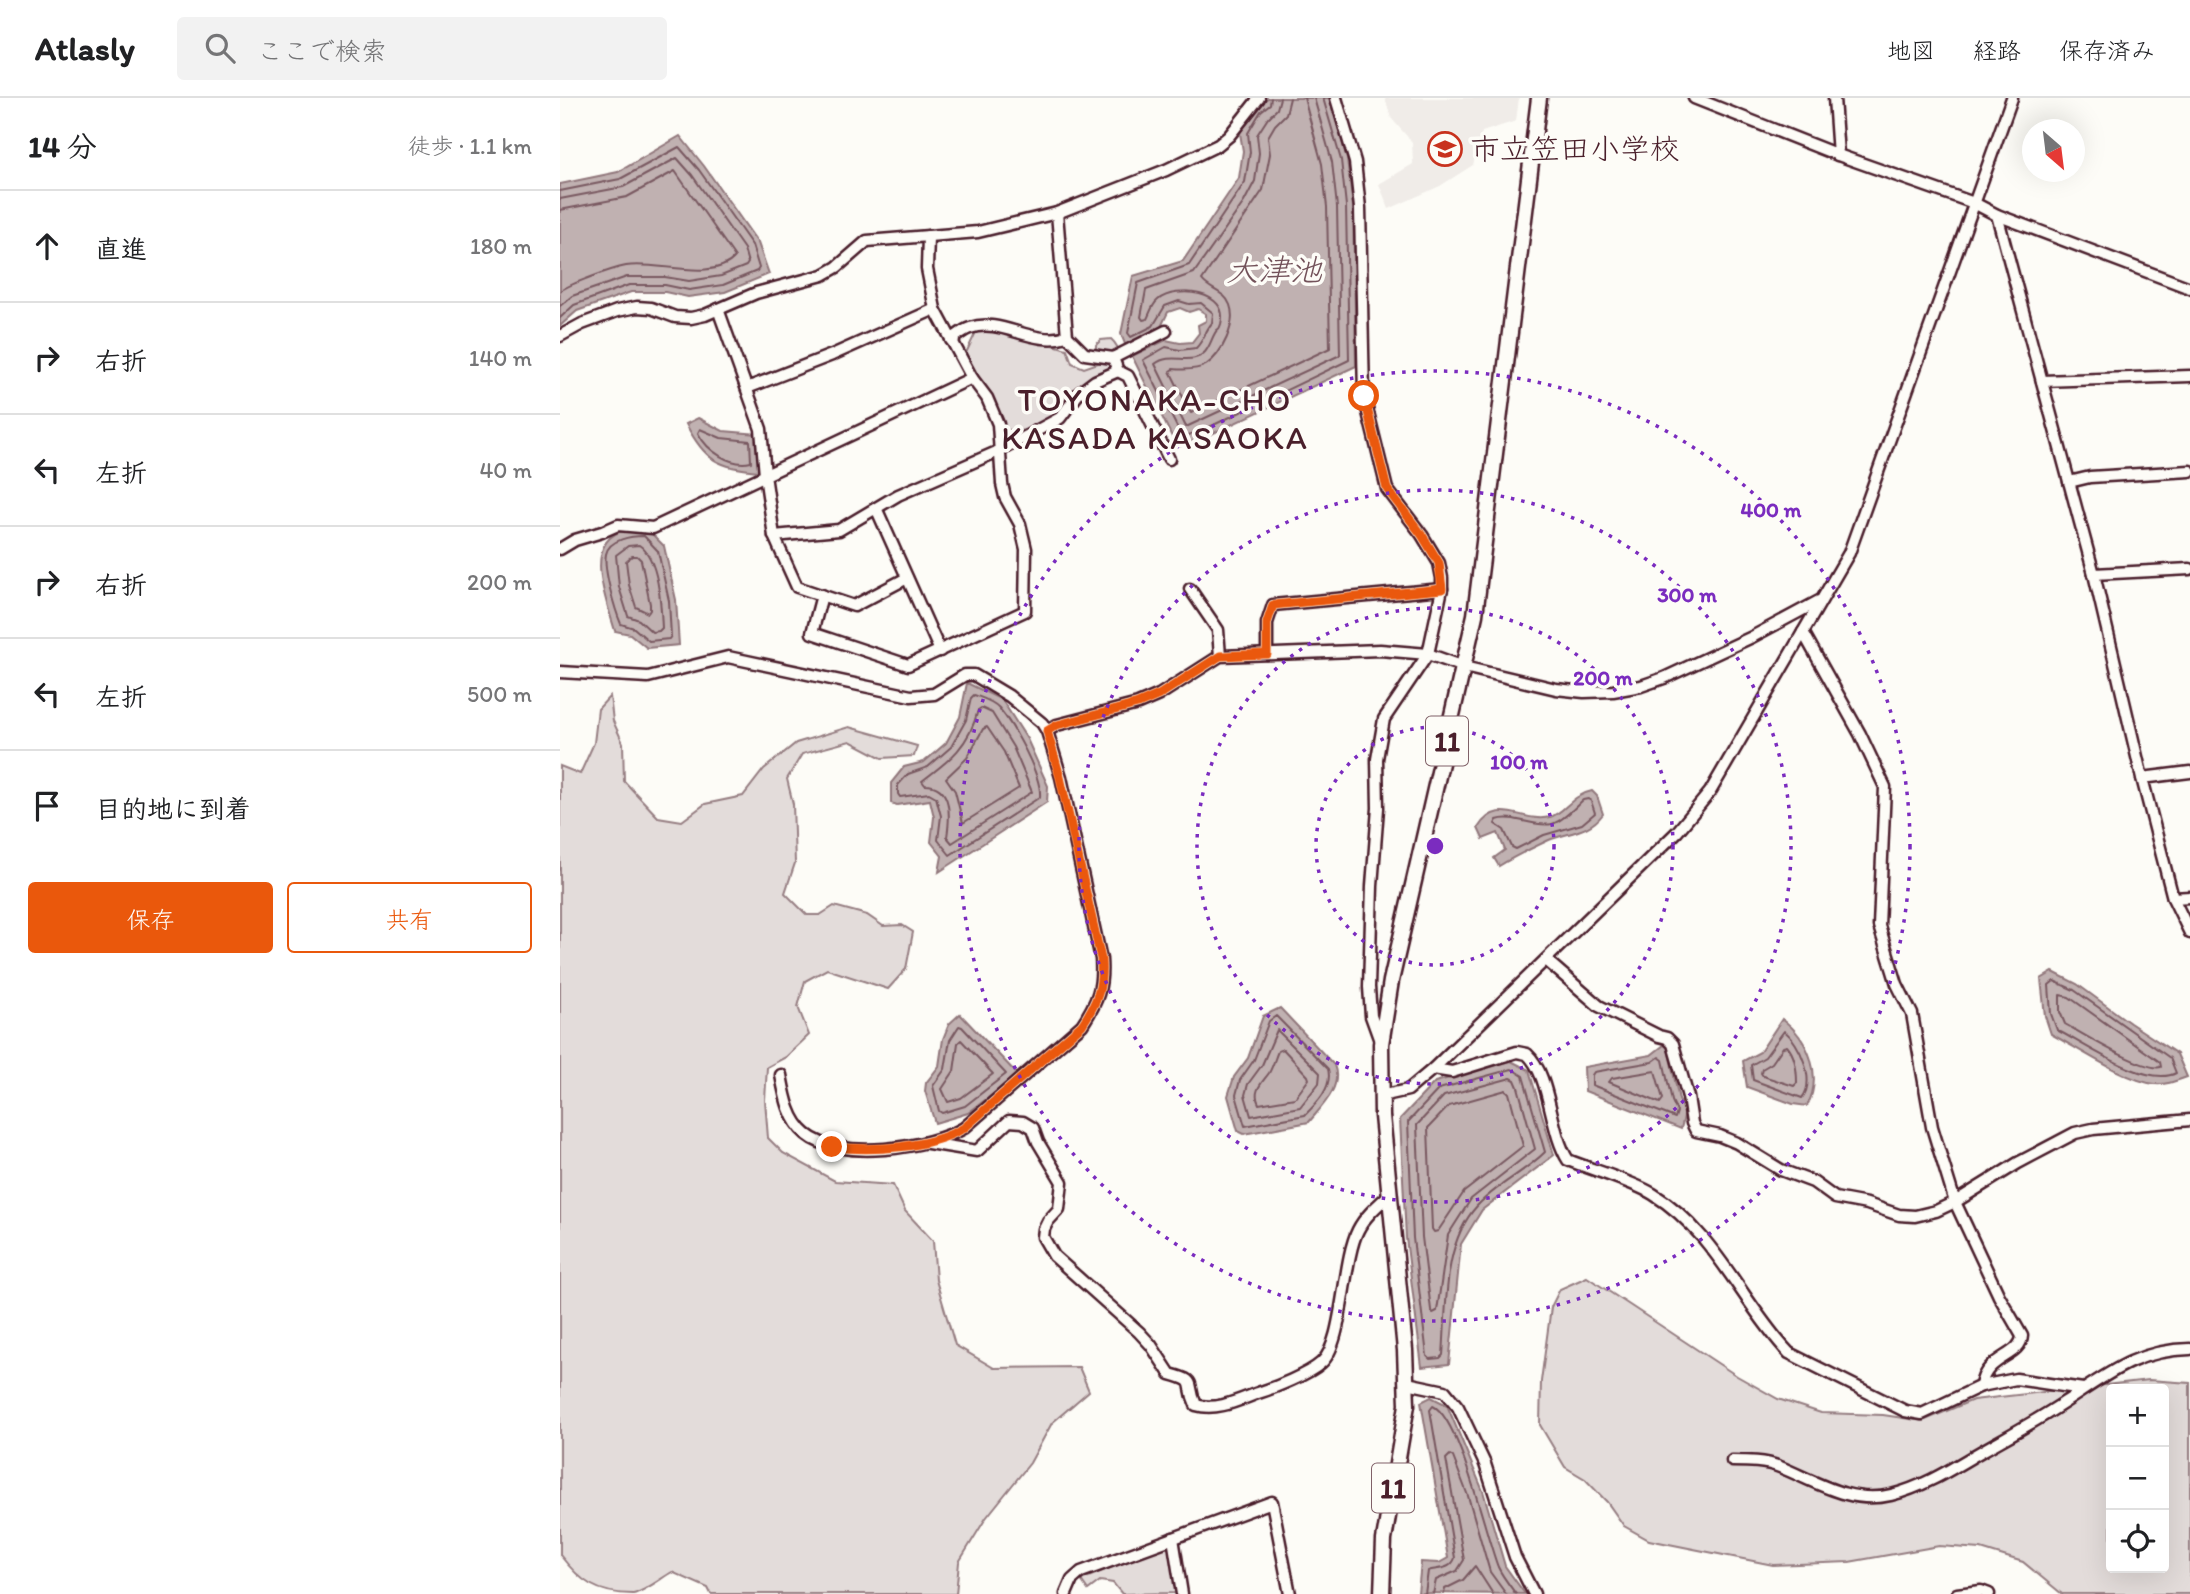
<!DOCTYPE html>
<html lang="ja">
<meta charset="utf-8">
<style>
:root{--surface:#fff;--page:#f2f2f2;--text:#202124;--muted:#757577;--line:#e0e0e0;--accent:#ea580c}
body{margin:0;font-family:Itim,"Klee One",sans-serif;background:var(--page);color:var(--text)}
.controls{position:absolute;right:21px;bottom:21px;display:grid;overflow:hidden;border-radius:7px;box-shadow:0 7px 28px #0002}
.controls button{width:63px;height:63px;display:grid;place-items:center;padding:0;border:0;border-bottom:2px solid var(--line);background:var(--surface);color:var(--text);font:35px sans-serif}
.compass{position:absolute;left:1462px;top:21px;width:63px;height:63px;border-radius:50%;background:var(--surface);box-shadow:0 7px 28px #0002;rotate:152deg}
.stop{position:absolute;width:21px;height:21px;margin:-16px;border:5px solid #ea580c;border-radius:50%;background:#fff}
.stop.end{background:#ea580c;border-color:#fff;box-shadow:0 2px 7px #0008}
.list{margin:0;padding:0;list-style:none}
h2{display:flex;justify-content:space-between;align-items:center;height:91px;margin:0;padding:0 28px;font-size:30px}
h2 small{font-size:23px;font-weight:400;color:var(--muted)}
.list li{display:grid;grid-template-columns:46px 1fr auto;gap:21px;align-items:center;box-sizing:border-box;height:112px;padding:0 28px;border-top:2px solid var(--line)}
.list b{display:block;font-size:26px;white-space:nowrap}
.list em{font-size:23px;font-style:normal;color:var(--muted)}
.actions{display:flex;gap:14px;padding:21px 28px}
.actions a{flex:1;padding:16px 0;border:2px solid var(--accent);border-radius:7px;text-align:center;font-size:24px;color:var(--accent)}
.actions .main{background:var(--accent);color:#fff}
.icon{flex:none;width:38px;height:38px;fill:none;stroke:currentColor;stroke-width:2;stroke-linecap:round;stroke-linejoin:round}
.map{position:relative;flex:none;width:1630px;height:1496px;overflow:hidden}
header{display:flex;align-items:center;gap:42px;box-sizing:border-box;height:98px;padding:0 35px;background:var(--surface);border-bottom:2px solid var(--line)}
header strong{font-size:33px}
nav{display:flex;gap:38px;margin-inline-start:auto;font-size:24px}
.search{width:490px;height:63px;background:var(--page);display:flex;align-items:center;gap:18px;box-sizing:border-box;padding:0 24px;border-radius:7px;color:var(--muted);font-size:26px}
main{display:flex}
aside{flex:1;background:var(--surface)}
.map>svg:first-child{display:block}
.built{fill:#f0ece8}
.green{fill:#e3dcda;stroke:#967e82;stroke-width:2;fill-rule:evenodd}
.water{fill:#c0b1b1;stroke:#91777b;stroke-width:2}
.lines{fill:none;stroke-linecap:round;stroke-linejoin:round}
.shore{stroke:#795961;stroke-width:2}
.minor-casing{stroke:#4a1f2b;stroke-width:15}
.highway-casing{stroke:#4a1f2b;stroke-width:19}
.minor{stroke:#fdfcf7;stroke-width:10}
.highway{stroke:#fdfcf7;stroke-width:14}
.route{stroke:#ea580c;stroke-width:9}
.ring{fill:none;stroke:#7b2cbf;stroke-width:3.5;stroke-dasharray:3.5 7}
.labels{text-anchor:middle;stroke-width:7;stroke-linejoin:round;paint-order:stroke}
.shield{fill:#fdfcf7;stroke:#806168;stroke-width:2}
.shield-label{font-size:28px;font-weight:bold;fill:#4a1f2b}
.poi-label{font-size:30px;fill:#4a1f2b;stroke:#fdfcf7;text-anchor:start}
.water-label{font-size:32px;font-style:italic;fill:#73525a;stroke:#fdfcf7}
.quarter-label{font-size:33px;letter-spacing:2px;fill:#4a1f2b;stroke:#fdfcf7}
.centre{fill:#7b2cbf;stroke:#fdfcf7;stroke-width:3.5}
.ring-label{font-size:21px;text-anchor:middle;font-weight:bold;fill:#7b2cbf;stroke:#fdfcf7;stroke-width:7;stroke-linejoin:round;paint-order:stroke}
</style>
<header>
<strong>Atlasly</strong>
<div class="search"><svg class="icon" aria-label="search" viewBox="0 0 24 24"><circle cx="10" cy="10" r="6"/><path d="M15 15l6 6"/></svg>ここで検索</div>
<nav><a>地図</a><a>経路</a><a>保存済み</a></nav>
</header>
<main>
<aside>
<h2>14 分<small>徒歩 · 1.1 km</small></h2>
<ul class="list">
<li><svg class="icon" aria-label="ahead" viewBox="0 0 24 24"><path d="M12 20V5M6 11l6-6 6 6"/></svg><div><b>直進</b></div><em>180 m</em></li>
<li><svg class="icon" aria-label="right" viewBox="0 0 24 24"><path d="M7 20v-9h11M14 6l5 5-5 5"/></svg><div><b>右折</b></div><em>140 m</em></li>
<li><svg class="icon" aria-label="left" viewBox="0 0 24 24"><path d="M17 20v-9H6M10 6l-5 5 5 5"/></svg><div><b>左折</b></div><em>40 m</em></li>
<li><svg class="icon" aria-label="right" viewBox="0 0 24 24"><path d="M7 20v-9h11M14 6l5 5-5 5"/></svg><div><b>右折</b></div><em>200 m</em></li>
<li><svg class="icon" aria-label="left" viewBox="0 0 24 24"><path d="M17 20v-9H6M10 6l-5 5 5 5"/></svg><div><b>左折</b></div><em>500 m</em></li>
<li><svg class="icon" aria-label="arrive" viewBox="0 0 24 24"><path d="M6 21V4h12l-3 4 3 4H6"/></svg><div><b>目的地に到着</b></div></li>
</ul>
<div class="actions"><a class="main">保存</a><a>共有</a></div>
</aside>
<div class="map">
<svg width="1630" height="1496" viewBox="0 0 1630 1496">
<rect width="100%" height="100%" fill="#fdfcf7"/>
<filter id="ink" filterUnits="userSpaceOnUse"><feTurbulence type="fractalNoise" baseFrequency=".0143" numOctaves="2"/><feDisplacementMap in="SourceGraphic" scale="14" xChannelSelector="R" yChannelSelector="G"/><feConvolveMatrix kernelMatrix="1 2 1 2 8 2 1 2 1" color-interpolation-filters="sRGB"/></filter>
<g filter="url(#ink)">
<!-- built -->
<path class="built" d="M825,0H959L956,23L922,34L913,67L880,88L829,111L819,86L853,66L852,44L831,20Z"/>
<!-- green -->
<g class="green">
<path d="M436,225L474,233L490,246L507,251L512,265L524,270L541,264L542,260L536,254V247L541,242L551,241C561,250 563,265 559,278C554,279 549,280 544,282C511,297 486,342 445,331L426,289L414,277L406,255L416,234Z"/>
<path d="M50,598L53,623L63,645L64,683L98,719L122,723L145,706L183,698L204,671L236,645L289,629L357,648L354,658L322,660L290,643L242,656L227,681L233,706L235,765L225,795L247,817H260L274,808L307,817L323,828L342,827L353,834L346,871L328,891L267,871L245,883L238,909L249,937L226,959L207,969L205,1002L208,1040L223,1055L275,1083L333,1087L345,1113L373,1143L376,1182L395,1247L434,1270L519,1269L529,1293L492,1325L470,1365L426,1420L399,1464L396,1496H151L148,1490L112,1474C100,1481 85,1493 73,1496C36,1496 20,1483 0,1457V668L20,676L34,645L38,611Z"/>
<path d="M1027,1179L1177,1278L1218,1301L1261,1315L1323,1317L1363,1323L1413,1302L1589,1282L1630,1285V1496H1502L1463,1464L1421,1451L1379,1448L1289,1464L1213,1467L1089,1442L1064,1428L1047,1404L1025,1381L1005,1369L980,1327L981,1283L991,1209L1000,1191ZM1551,1291H1604V1470H1551Z"/>
<path d="M606,1447L610,1451L617,1495L562,1496L553,1485L540,1483L528,1492L521,1482Z"/>
</g>
<!-- water -->
<g class="water">
<path d="M708,0H770L787,61L793,108L796,268L643,340L617,349L572,258L606,242L620,245L632,244L639,235L638,227L646,223V216L638,211L629,214L620,210L608,214L599,233L567,251L561,236L573,178L623,163L679,80L683,53L680,35L696,8Z"/>
<path d="M120,38L144,68L198,145L209,176L165,194L128,199L105,194H71L17,213L0,228V86L58,74Z"/>
<path d="M138,320L163,333L198,336L199,373C158,369 145,363 126,326Z"/>
<path d="M87,431L104,448L116,502L119,547L87,550L70,536L55,533C47,504 21,443 65,432C71,430 80,431 87,431Z"/>
<path d="M407,585L442,602L467,641L488,688L487,704L379,774L382,758L371,744L374,719L370,702L337,707L331,705V685L344,669L364,664L386,645L400,619Z"/>
<path d="M1032,693L1037,698L1043,716C1029,735 1009,734 989,742C972,750 955,758 939,768L934,760L945,752L938,735L923,741L918,730C938,697 963,726 990,719C1005,715 1011,697 1032,693Z"/>
<path d="M1493,874L1517,886L1570,925L1617,956L1627,979C1616,983 1607,987 1595,986C1566,983 1519,951 1491,936L1485,918L1481,881Z"/>
<path d="M720,910L774,967C783,989 762,1008 749,1024L684,1036L678,1033L668,998L674,979L688,960L703,918Z"/>
<path d="M400,916L458,977L408,1015L375,1025L365,993L366,985L379,968L383,941L389,926Z"/>
<path d="M1222,921C1249,941 1263,978 1247,1008L1233,1006L1187,989L1183,963L1200,954Z"/>
<path d="M1104,947L1108,950L1119,1002L1125,1014L1121,1031L1025,993L1024,969L1091,957Z"/>
<path d="M951,963L969,972L994,1057L922,1112L901,1146L889,1266L862,1269L846,1140L840,1021L875,984Z"/>
<path d="M871,1299L887,1307L923,1393L945,1468L965,1496L858,1495L861,1464L879,1465L888,1460L861,1304Z"/>
</g>
<g class="lines">
<!-- shore -->
<g class="shore">
<path d="M711,0L710,6L701,13L688,35L690,54L685,84L629,167L578,185L568,235L571,239L593,228L605,208L619,203L629,206L641,205L653,215L652,225C645,233 644,242 636,250L620,252L606,249L583,262L622,339L641,333L789,262L786,108L781,62L763,0"/>
<path d="M720,0L717,11L708,20L697,37L699,55L695,83L684,104L634,175L586,192L581,219L583,222L587,221C590,215 592,207 598,202C616,187 670,193 661,226C658,235 659,228 655,235C651,242 650,248 645,254C631,269 612,253 595,266L626,329L780,257L777,109L772,64L754,0"/>
<path d="M730,0L726,16L715,27L708,39L710,56L703,92L642,182C649,192 665,193 670,207C677,226 662,256 646,267C637,272 624,272 613,271L610,273L631,315L770,250L767,109L762,66L744,0"/>
<path d="M0,93L60,81L119,49L139,72L192,147L199,170L197,173L163,187L129,192L105,187H69L14,207L0,220"/>
<path d="M0,101L63,89L117,60L132,77L184,151L188,165L186,168L161,178L129,183L105,179H67L12,198L0,208"/>
<path d="M0,112L67,99L115,73L175,159C153,185 96,162 66,168C51,171 12,185 0,193"/>
<path d="M140,331L161,340L190,343L191,364C171,369 147,353 138,335Z"/>
<path d="M84,438L98,453L109,503L111,538L109,541L89,543L74,530L61,526C55,512 43,471 46,456C49,441 72,438 84,438Z"/>
<path d="M79,447C99,460 101,507 102,530L99,533L92,534L79,522L68,518L59,489L56,457L68,448Z"/>
<path d="M72,458H77L81,462L90,506V512L88,515L76,509L69,487L66,463Z"/>
<path d="M414,597C422,600 433,603 439,610C453,627 482,677 480,699L390,757L378,742L381,718L376,699L369,695L340,699L338,696V687L348,676L368,669L391,649L406,622L411,600Z"/>
<path d="M421,610L432,615L453,649L472,694L392,745L387,739C390,719 393,687 365,687L362,683C390,662 409,648 418,612Z"/>
<path d="M427,629L444,654L459,690L403,725L395,693L386,680L407,660L423,631Z"/>
<path d="M1028,701L1031,703L1035,715L1022,726L984,737L956,751L952,749L944,732L935,726L937,722C954,716 974,730 992,726C1003,723 1015,709 1023,702Z"/>
<path d="M1494,883L1514,892L1610,960L1616,975C1587,990 1524,946 1497,932L1491,916L1489,887Z"/>
<path d="M1500,897L1509,899L1600,964L1601,969C1584,974 1523,936 1505,926L1500,914Z"/>
<path d="M716,918L768,971C773,989 757,1005 745,1017L685,1028L676,997L680,982L694,962L709,923Z"/>
<path d="M399,928L402,929L446,976L405,1008L382,1015L379,1013L373,988L385,971L390,942Z"/>
<path d="M717,932L760,975L759,985L740,1009L691,1018L685,997L688,986L702,967Z"/>
<path d="M1224,933C1240,944 1256,983 1242,1000L1193,982L1191,967L1205,959Z"/>
<path d="M401,942L433,976L401,1000L388,1004L382,991L394,973L398,945Z"/>
<path d="M1227,948C1236,958 1237,973 1237,985L1234,988L1203,978L1201,975L1202,971L1212,965L1223,949Z"/>
<path d="M723,951L748,978L749,981L735,1000L699,1006C692,993 702,985 709,975C713,968 715,960 718,953Z"/>
<path d="M1099,959L1103,962L1112,1003L1117,1014L1115,1020L1032,987V977L1034,974L1092,964Z"/>
<path d="M952,971L963,978L985,1054C965,1074 936,1087 917,1108C882,1146 887,1209 883,1257L880,1260L870,1261L867,1258L853,1140L848,1024L879,991Z"/>
<path d="M1095,973L1103,1001L1100,1005L1049,984L1052,980Z"/>
<path d="M951,980L955,982L958,989L975,1051L911,1101L888,1137L877,1213L873,1215L871,1212L862,1139L857,1027L884,998Z"/>
<path d="M946,992L949,995L963,1048L904,1094L878,1133L874,1134L872,1131L868,1030L889,1008Z"/>
<path d="M865,1496L868,1473C878,1470 891,1472 895,1460L870,1312L873,1308C900,1320 926,1439 938,1469C942,1478 950,1488 956,1496"/>
<path d="M873,1496L876,1482L897,1473L904,1462L886,1361L890,1357L893,1359L908,1398L930,1474L946,1496"/>
<path d="M884,1496L885,1491L903,1482L915,1468L933,1496"/>
</g>
<!-- minor casing -->
<g class="minor-casing">
<g id="minor">
<path d="M776,0L795,64L800,110L804,298L827,391L862,437L879,465L882,480V491L868,556L824,621L817,661L818,710L812,788L809,889L811,918L820,943"/>
<path d="M1134,0L1278,57L1414,105L1437,117L1630,190"/>
<path d="M1274,0L1278,57"/>
<path d="M497,115L507,238L525,256L553,260L606,233"/>
<path d="M1437,117L1534,476L1582,680L1613,800L1630,835"/>
<path d="M158,211L201,331L205,377L214,438L237,489L294,508L347,480"/>
<path d="M0,238L22,226L57,213L77,209L91,210L115,219L131,220L145,217L196,195L263,177L277,169L307,143L418,134L497,115L606,72L658,47L669,38L699,0"/>
<path d="M391,242C397,238 403,232 410,230C442,219 472,249 507,238"/>
<path d="M553,260L558,273L568,278L609,361"/>
<path d="M1482,283L1630,278"/>
<path d="M187,290L272,257L375,211"/>
<path d="M1509,384L1530,379L1630,373"/>
<path d="M317,412L380,553"/>
<path d="M214,438L279,432L338,397L441,352L500,320L519,295L535,283L558,273"/>
<path d="M0,451L15,442L42,434L58,427L93,430L412,280"/>
<path d="M1534,476L1630,471"/>
<path d="M630,491L658,532L660,558"/>
<path d="M262,497L252,535L348,567L465,513L466,451L460,426L445,399L442,386L438,326L427,300L412,280L375,211L367,171L368,138"/>
<path d="M1243,534L1300,636L1325,689L1319,828L1337,886L1352,916L1372,1029L1395,1104L1439,1198L1462,1238C1461,1259 1425,1258 1421,1288"/>
<path d="M707,556V525L713,507L882,491"/>
<path d="M0,574L88,579L168,559L351,598L374,596L405,577H414L449,598L482,625L487,633L501,679L541,861C543,889 538,903 522,927L404,1030C370,1050 279,1064 246,1036C229,1022 225,998 221,977"/>
<path d="M487,633L497,627L578,606L599,597L660,558L820,552L868,556L904,569L996,591L1024,594L1053,593L1081,588L1104,580L1192,539L1259,503"/>
<path d="M1582,680L1630,674"/>
<path d="M1613,800L1630,799"/>
<path d="M986,862L1039,908L1099,938L1107,940L1113,946L1128,999L1132,1025L1136,1033L1160,1038L1177,1045L1221,1072L1253,1084L1275,1100L1307,1106L1339,1117L1355,1118L1376,1113L1395,1104L1458,1065L1515,1035L1533,1031L1630,1022"/>
<path d="M873,971L892,974L957,954L967,956C991,978 989,1032 1008,1062C1032,1072 1072,1083 1093,1096C1155,1134 1182,1205 1229,1255L1345,1313L1362,1316L1421,1288L1456,1281L1523,1291"/>
<path d="M821,998L848,992L873,971L1117,734L1150,694L1289,455L1452,0"/>
<path d="M368,1045L417,1053L449,1023L463,1024L473,1030L478,1044L502,1084L499,1111L488,1123L484,1131L483,1139L494,1158L579,1234L591,1247L610,1276C640,1284 625,1284 636,1307C657,1313 679,1302 698,1295C714,1290 749,1276 761,1265C784,1246 782,1163 798,1132C805,1118 818,1107 830,1096"/>
<path d="M847,1285L885,1293L898,1309L925,1366L955,1459L974,1496"/>
<path d="M1172,1363C1188,1363 1205,1363 1220,1369C1255,1383 1290,1407 1331,1397C1364,1389 1393,1370 1422,1353C1450,1337 1478,1322 1505,1304C1548,1276 1576,1252 1630,1251"/>
<path d="M613,1440L622,1496"/>
<path d="M506,1496L512,1482L521,1474L712,1404L730,1496"/>
<path d="M1397,1496L1421,1493L1429,1496"/>
</g>
</g>
<!-- highway casing -->
<g class="highway-casing">
<path id="highway" d="M822,1496L824,1442L847,1307L845,1252L822,1018L821,946L831,883L915,517L979,0"/>
</g>
<!-- minor -->
<use href="#minor" class="minor"/>
<!-- highway -->
<use href="#highway" class="highway"/>
</g>
</g>
<g class="lines" filter="url(#ink)">
<!-- route -->
<path class="route" d="M272,1049C313,1053 367,1051 404,1030L522,927C538,903 543,889 541,861L500,679L487,633L497,627L578,606L599,597L660,558L707,556V525L713,507L882,491L879,465L862,437L827,391L804,298"/>
</g>
<!-- distance rings -->
<g class="ring">
<circle cx="875" cy="748" r="119"/>
<circle cx="875" cy="748" r="238"/>
<circle cx="875" cy="748" r="356"/>
<circle cx="875" cy="748" r="475"/>
</g>
<!-- icons -->
<defs>
<g id="school-ring" transform="scale(1.75)"><circle r="9.5" fill="#fdfcf7" stroke="#c8321e" stroke-width="1.5"/><path d="M0-5L7-2L0 1L-7-2ZM-4 1L0 2.5L4 1V4Q0 6-4 4Z" fill="#c8321e"/></g>
</defs>
<g fill-rule="evenodd">
<use href="#school-ring" x="885" y="51"/>
</g>
<g class="labels">
<!-- shield labels -->
<g class="shield">
<rect x="866" y="618.5" width="42" height="49" rx="5"/>
<rect x="812" y="1365.5" width="42" height="49" rx="5"/>
</g>
<g class="shield-label">
<text x="887" y="653">11</text>
<text x="833" y="1400">11</text>
</g>
<!-- poi labels -->
<g class="poi-label">
<text x="910" y="61">市立笠田小学校</text>
</g>
<!-- water labels -->
<g class="water-label">
<text x="714" y="183">大津池</text>
</g>
<!-- quarter labels -->
<g class="quarter-label">
<text x="595" y="313">TOYONAKA-CHO<tspan x="595" dy="38">KASADA KASAOKA</tspan></text>
</g>
</g>
<circle cx="875" cy="748" r="10" class="centre"/>
<g class="ring-label">
<text x="1211" y="419">400 m</text>
<text x="1127" y="504">300 m</text>
<text x="1043" y="587">200 m</text>
<text x="959" y="671">100 m</text>
</g>
</svg>
<div class="controls">
<button>+</button>
<button>−</button>
<button><svg class="icon" aria-label="locate" viewBox="0 0 24 24"><circle cx="12" cy="12" r="6"/><path d="M12 2v4M12 18v4M2 12h4M18 12h4"/></svg></button>
</div>
<svg class="compass" viewBox="-18 -18 36 36"><path d="M0-13l5 13h-10z" fill="#e53935"/><path d="M0 13l5-13h-10z" fill="#757577"/></svg>
<div class="stop" style="left:804px;top:298px"></div>
<div class="stop end" style="left:272px;top:1049px"></div>
</div>
</main>
